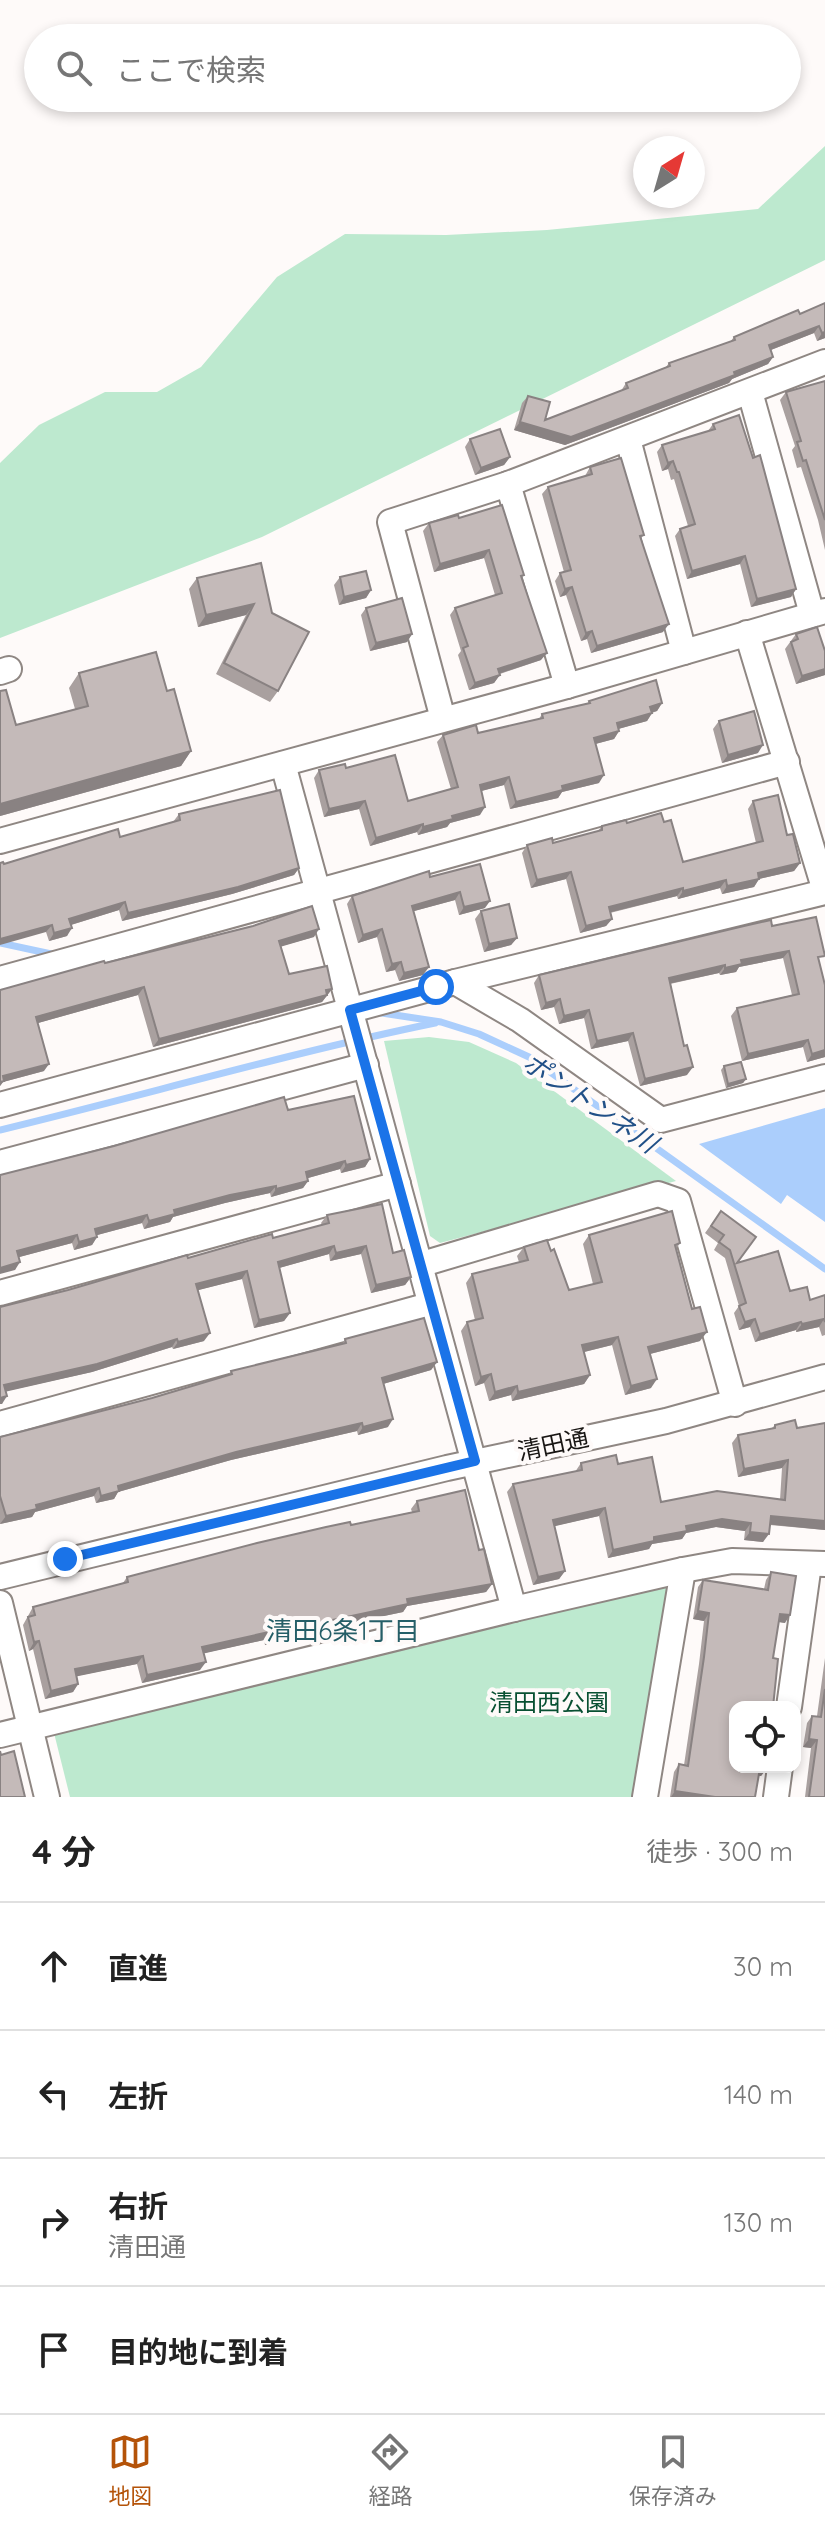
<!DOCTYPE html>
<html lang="ja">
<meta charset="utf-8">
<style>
:root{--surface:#fff;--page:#f2f2f2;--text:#222;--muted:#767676;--line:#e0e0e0;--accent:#b45309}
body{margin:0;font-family:Quicksand,"Noto Sans JP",sans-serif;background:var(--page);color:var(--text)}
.controls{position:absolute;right:24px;bottom:24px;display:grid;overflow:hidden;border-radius:16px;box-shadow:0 4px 12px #0003}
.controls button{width:72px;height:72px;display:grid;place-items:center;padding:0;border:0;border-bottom:2px solid var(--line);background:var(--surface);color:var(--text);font:40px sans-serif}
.compass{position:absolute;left:633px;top:136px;width:72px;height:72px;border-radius:50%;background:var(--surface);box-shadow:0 4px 12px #0003;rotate:37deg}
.stop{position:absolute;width:24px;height:24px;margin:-18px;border:6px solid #1a73e8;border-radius:50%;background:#fff}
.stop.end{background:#1a73e8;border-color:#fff;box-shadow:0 2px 8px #0008}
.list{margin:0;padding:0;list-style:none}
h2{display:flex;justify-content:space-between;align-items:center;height:104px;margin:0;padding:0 32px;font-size:34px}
h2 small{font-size:26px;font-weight:400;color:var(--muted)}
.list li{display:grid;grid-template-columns:52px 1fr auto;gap:24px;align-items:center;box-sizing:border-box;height:128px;padding:0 32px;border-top:2px solid var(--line)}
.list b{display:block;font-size:30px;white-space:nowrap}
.list p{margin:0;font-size:26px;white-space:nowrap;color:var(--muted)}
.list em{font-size:26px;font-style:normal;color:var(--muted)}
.icon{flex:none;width:44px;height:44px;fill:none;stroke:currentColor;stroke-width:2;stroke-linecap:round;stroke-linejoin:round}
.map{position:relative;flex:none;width:825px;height:1797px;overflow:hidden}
.search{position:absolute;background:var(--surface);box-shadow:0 4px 12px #0003;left:24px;right:24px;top:24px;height:88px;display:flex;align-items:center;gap:20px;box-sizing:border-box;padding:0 28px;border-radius:44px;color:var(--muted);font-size:30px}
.sheet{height:616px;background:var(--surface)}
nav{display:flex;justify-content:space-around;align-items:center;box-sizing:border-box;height:112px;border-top:2px solid var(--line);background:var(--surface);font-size:22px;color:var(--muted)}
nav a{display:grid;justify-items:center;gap:4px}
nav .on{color:var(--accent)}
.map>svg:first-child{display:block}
.green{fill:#bde9cf}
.water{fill:#abcefc}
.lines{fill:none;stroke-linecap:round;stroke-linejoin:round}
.stream{stroke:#abcefc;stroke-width:7}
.minor-casing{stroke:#8f8783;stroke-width:28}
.minor{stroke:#fff;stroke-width:24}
.wall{fill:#a9a09f}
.shaded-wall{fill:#898282}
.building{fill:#c4bab9;stroke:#898282;stroke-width:2}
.route{stroke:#1a73e8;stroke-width:10}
.labels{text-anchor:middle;stroke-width:8;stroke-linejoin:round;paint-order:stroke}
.street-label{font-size:24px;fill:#191614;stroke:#fefaf9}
.park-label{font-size:24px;fill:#085032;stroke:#fefaf9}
.water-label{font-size:26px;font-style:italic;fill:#215087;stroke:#fefaf9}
.neighbourhood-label{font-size:26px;fill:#255e67;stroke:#fefaf9}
</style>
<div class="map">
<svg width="825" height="1797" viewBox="0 0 825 1797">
<rect width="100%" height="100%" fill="#fefaf9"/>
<!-- green -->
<g class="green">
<path d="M825,146V260L262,537L0,638V463L39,425L105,392H157L201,367L277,277L345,234L446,235L547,230L758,209Z"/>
<path d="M429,1037L469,1042L516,1063L676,1181L440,1243L430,1236L384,1041Z"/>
<path d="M669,1585L634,1797H70L54,1733L58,1725Z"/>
</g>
<!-- water -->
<path class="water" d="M825,1108V1222L787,1195L781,1204L699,1144Z"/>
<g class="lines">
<!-- stream -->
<g class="stream">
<path d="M0,943L56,955"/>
<path d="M375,1012L441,1022L479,1034L529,1057L825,1269"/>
<path d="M0,1130C145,1095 289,1053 435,1023"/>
</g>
<!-- minor casing -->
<g class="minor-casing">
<g id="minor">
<path d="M750,392L812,614"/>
<path d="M628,439L684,652"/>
<path d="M508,484L567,686"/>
<path d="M747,633L825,891"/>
<path d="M0,672L9,669"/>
<path d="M443,719L390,522L508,484L825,362"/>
<path d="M283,764L514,1609"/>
<path d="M0,841L567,686L825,611"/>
<path d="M0,979L787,762"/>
<path d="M455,982L520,1020L661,1120L825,1077"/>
<path d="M0,1105L455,982L825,892"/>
<path d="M0,1163L366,1065"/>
<path d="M419,1265L658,1194L678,1201L735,1404"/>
<path d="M0,1293L398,1184"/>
<path d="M0,1424L429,1305"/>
<path d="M0,1577L447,1468L666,1421L825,1377"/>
<path d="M0,1603L47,1797"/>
<path d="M789,1707L809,1564"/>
<path d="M0,1735L514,1609L683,1570L732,1561L825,1564"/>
<path d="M645,1797L683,1570"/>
<path d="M776,1797L780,1767"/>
</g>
</g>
<!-- minor -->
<use href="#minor" class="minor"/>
</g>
<!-- wall -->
<g class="wall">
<path d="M825,303V338L817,341L814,333L771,350L773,357L768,364L732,379L729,383L565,445L514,430L522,403L528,396L545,420L621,391L626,383L666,367L669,363L730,342L734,337L800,314Z"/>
<path d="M825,381V550L818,520L801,467L797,468L792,450L795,446L780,400L786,392Z"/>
<path d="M713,424L796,589L791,597L751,607L740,564L687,579L675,536L680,529L688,526L674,479L671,480L668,469L662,471L657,452L662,445L708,431Z"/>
<path d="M470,439L510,457L504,465L475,475L465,447Z"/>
<path d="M590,467L644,535L641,538L663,632L591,653L587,639L581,641L566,595L560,597L555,581L560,573L564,572L542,494L548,487L585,476Z"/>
<path d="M459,518L522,578L541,660L500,674L494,683L469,690L458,655L461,651L450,615L455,608L495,595L484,558L434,572L423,531L429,523Z"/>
<path d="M261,563L278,691L270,702L216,674L246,615L198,627L189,589L197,578Z"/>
<path d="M340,577L371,590L366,598L339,605L334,585Z"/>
<path d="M366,608L412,634L407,642L370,651L361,615Z"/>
<path d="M796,634L825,675L796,684L785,649Z"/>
<path d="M79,673L167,691L191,751L181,766L0,816V691L16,725L75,709L69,688Z"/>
<path d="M589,701L662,703L657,711L652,713L647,721L618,729L619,731L614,739L595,744L599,783L562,792L558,798L510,809L504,785L481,791L480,815L450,823L447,827L418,835L417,832L370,846L359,809L324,817L314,778L319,770L346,768L408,801L451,789L437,742L443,735L478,733L539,719L542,714L587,704Z"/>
<path d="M719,721L758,753L722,763L713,729Z"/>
<path d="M753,801L787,835L800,863L794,871L759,879L754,887L722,894L720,888L678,899L677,896L610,913L612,919L606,926L580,933L566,879L531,888L522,853L527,845L553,843L598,831L602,826L627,823L664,822L683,862L756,843L748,809Z"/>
<path d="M179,814L299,868L294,875L232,894L122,921L119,910L71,925L67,936L49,941L46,932L4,864L120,837L173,822Z"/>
<path d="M480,864L485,908L459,915L455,900L414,911L423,975L399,981L395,970L386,972L377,937L358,943L347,904L352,896Z"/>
<path d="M481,911L517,938L511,945L484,952L475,919Z"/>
<path d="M772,926L820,963L825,1057L807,1062L803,1047L742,1061L731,1016L737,1008L792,995L783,958L739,967L736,972L720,975L719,973L670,984L687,1075L640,1086L628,1041L591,1049L584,1018L559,1024L554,1007L541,1010L534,983L539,975Z"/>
<path d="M314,937L281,946L289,974L332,989L322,1002L153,1047L138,995L38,1023L44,1071L3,1082L0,1086V990L105,963Z"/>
<path d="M724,1066L746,1079L743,1083L726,1088L721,1070Z"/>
<path d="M288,1110L370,1159L365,1167L341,1173L340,1169L308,1178V1181L303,1188L271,1197L270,1193L225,1203L173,1217L170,1222L144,1229L142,1223L97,1235V1237L92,1245L74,1250L72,1243L19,1257L15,1270L0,1175Z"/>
<path d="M721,1211L738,1263L790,1291L810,1300L825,1295V1335L822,1336L819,1327L796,1332V1330L755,1342L750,1327L739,1330L734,1313L739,1306L725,1258L714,1250L718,1243L705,1233Z"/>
<path d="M327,1215L393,1253L411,1277L405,1285L371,1293L361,1254L330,1261L329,1254L279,1268L290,1313L284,1321L254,1328L242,1279L198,1290L204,1341L173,1349L172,1347L92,1372L6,1391L2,1404L0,1307L322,1225L321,1223Z"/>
<path d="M589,1235L680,1243L676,1249L700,1341L650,1354L651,1388L625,1395L612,1345L584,1352L590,1375L584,1384L512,1401L511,1395L489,1401L484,1383L475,1386L461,1331L467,1322L475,1320L466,1283L472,1274L519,1262L517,1256L524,1247L551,1251L569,1290L593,1284L583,1244Z"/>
<path d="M345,1339L437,1362L431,1370L383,1384L388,1427L358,1435L357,1431L231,1460L118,1492L114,1499L96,1503L94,1496L35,1512L32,1517L0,1524V1437L152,1398L228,1376L231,1371L342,1344Z"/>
<path d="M825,1423V1530L770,1525L763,1542L744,1540L745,1531L716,1527L686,1533L682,1539L652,1544L649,1549L608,1558L599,1516L554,1526L565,1571L559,1579L533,1585L507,1492L513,1484L575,1472L581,1463L618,1464L661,1502L780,1500L782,1468L738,1477L732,1443L738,1435L772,1428L775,1425L797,1428Z"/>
<path d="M417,1501L479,1550L492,1584L486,1592L407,1606L403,1612L322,1629L318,1634L265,1645L264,1640L204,1653L200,1670L142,1683L137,1664L76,1676L78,1684L73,1692L45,1699L33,1649L29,1651L23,1625L33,1607L123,1583L127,1577L351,1525L412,1512L411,1509Z"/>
<path d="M771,1572L785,1623L778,1622L773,1658L767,1768L761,1776H759L755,1797H670L674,1772L679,1764L684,1765L699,1664L704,1621L693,1619L698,1587L703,1580L764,1589L766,1580Z"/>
<path d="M825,1658V1797H805L811,1748L803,1747L807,1723L812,1716H817Z"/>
</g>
<!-- shaded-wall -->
<g class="shaded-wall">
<path d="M819,326L814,333L763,353L769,345Z"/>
<path d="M825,332V338L817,341L822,333Z"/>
<path d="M773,357L768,364L732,379L729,383L565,445L514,430L520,422L571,437Z"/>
<path d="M510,457L504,465L475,475L481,468Z"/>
<path d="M673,461L668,469L662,471L668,463Z"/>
<path d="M489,550L484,558L434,572L440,564Z"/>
<path d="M745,556L740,564L687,579L692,571Z"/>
<path d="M572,587L566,595L560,597L565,589Z"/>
<path d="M796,589L791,597L751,607L757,599Z"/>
<path d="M371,590L366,598L339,605L344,597Z"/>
<path d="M254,604L246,615L198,627L206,615Z"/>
<path d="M669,624L663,632L591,653L597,646Z"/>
<path d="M592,631L587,639L581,641L586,633Z"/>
<path d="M412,634L407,642L370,651L376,643Z"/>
<path d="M547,653L541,660L492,676L498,669Z"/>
<path d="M825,669V675L796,684L802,676Z"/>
<path d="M500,675L494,683L469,690L475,683Z"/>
<path d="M662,703L657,711L645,714L650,707Z"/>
<path d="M652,713L647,721L611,731L617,723Z"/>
<path d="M619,731L614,739L588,746L594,738Z"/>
<path d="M763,745L758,753L722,763L728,755Z"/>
<path d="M191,751L181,766L0,816V804Z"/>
<path d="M604,775L599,783L562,792L558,798L510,809L516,802L562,786Z"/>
<path d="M509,777L504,785L474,793L480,785Z"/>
<path d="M365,801L359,809L324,817L329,809Z"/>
<path d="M485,807L480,815L450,823L447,827L418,835L423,827L452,816Z"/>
<path d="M423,824L417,832L370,846L376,838Z"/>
<path d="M800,863L794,871L759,879L754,887L722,894L727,886L758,873Z"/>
<path d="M299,868L294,875L232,894L122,921L128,913Z"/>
<path d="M571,872L566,879L531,888L537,880Z"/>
<path d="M726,880L720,888L678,899L683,891Z"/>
<path d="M683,888L677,896L603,914L609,907Z"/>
<path d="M460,892L455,900L407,913L412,906Z"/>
<path d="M490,901L485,908L459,915L464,907Z"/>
<path d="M125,902L119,910L64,927L69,919Z"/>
<path d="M612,919L606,926L580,933L586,926Z"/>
<path d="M52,925L46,932L0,945V939Z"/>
<path d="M72,928L67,936L49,941L54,933Z"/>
<path d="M319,929L314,937L273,949L279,941Z"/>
<path d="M382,929L377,937L358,943L363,935Z"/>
<path d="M517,938L511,945L484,952L489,944Z"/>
<path d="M789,951L783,958L739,967L736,972L720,975L725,968L741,960Z"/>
<path d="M401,962L395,970L386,972L392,964Z"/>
<path d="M725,965L719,973L663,985L669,978Z"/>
<path d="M429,967L423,975L399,981L404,973Z"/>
<path d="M144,987L138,995L31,1025L36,1017Z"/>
<path d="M332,989L322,1002L153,1047L159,1039Z"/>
<path d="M560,999L554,1007L541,1010L546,1003Z"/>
<path d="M589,1010L584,1018L559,1024L564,1016Z"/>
<path d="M633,1033L628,1041L591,1049L597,1041Z"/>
<path d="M808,1040L803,1047L742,1061L748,1054Z"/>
<path d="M825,1050V1057L807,1062L812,1054Z"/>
<path d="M49,1064L44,1071L3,1082L0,1086V1079L3,1076Z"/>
<path d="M693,1067L687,1075L640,1086L645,1079Z"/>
<path d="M746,1079L743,1083L726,1088L728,1084Z"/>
<path d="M370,1159L365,1167L341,1173L346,1165Z"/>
<path d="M345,1161L340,1169L301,1180L306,1172Z"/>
<path d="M308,1181L303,1188L271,1197L276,1189Z"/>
<path d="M276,1186L270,1193L225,1203L173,1217L170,1222L144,1229L149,1221L174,1210L230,1195Z"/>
<path d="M147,1215L142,1223L90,1237L95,1229Z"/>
<path d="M77,1235L72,1243L12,1259L17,1251Z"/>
<path d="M97,1237L92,1245L74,1250L79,1242Z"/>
<path d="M334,1246L329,1254L272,1270L278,1262Z"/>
<path d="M366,1246L361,1254L330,1261L336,1253Z"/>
<path d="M20,1262L15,1270L0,1274V1268Z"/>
<path d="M247,1271L242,1279L191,1292L196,1284Z"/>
<path d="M411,1277L405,1285L371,1293L376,1285Z"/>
<path d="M290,1313L284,1321L254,1328L259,1320Z"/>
<path d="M755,1319L750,1327L739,1330L745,1322Z"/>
<path d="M824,1319L819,1327L796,1332L802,1324Z"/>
<path d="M801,1322L796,1330L755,1342L760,1334Z"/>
<path d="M707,1332L700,1341L642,1356L648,1347Z"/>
<path d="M210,1333L204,1341L173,1349L178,1342Z"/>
<path d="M618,1337L612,1345L576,1354L582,1345Z"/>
<path d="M177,1339L172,1347L92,1372L0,1393L4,1385Z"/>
<path d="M437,1362L431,1370L376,1386L382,1378Z"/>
<path d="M491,1374L484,1383L475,1386L481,1377Z"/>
<path d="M590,1375L584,1384L512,1401L518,1392Z"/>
<path d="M657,1379L651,1388L625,1395L631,1386Z"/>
<path d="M517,1386L511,1395L489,1401L495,1392Z"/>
<path d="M7,1396L2,1404H0V1398Z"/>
<path d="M393,1419L388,1427L358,1435L363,1427Z"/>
<path d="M362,1423L357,1431L231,1460L118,1492L114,1499L96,1503L101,1496L118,1486L236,1452Z"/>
<path d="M788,1460L782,1468L738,1477L744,1469Z"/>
<path d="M99,1488L94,1496L35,1512L32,1517L0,1524L6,1516L36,1505Z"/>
<path d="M605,1508L599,1516L547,1528L553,1520Z"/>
<path d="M771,1516L825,1521V1530L765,1524Z"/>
<path d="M722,1519L751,1523L745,1531L716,1527L686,1533L682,1539L652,1544L649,1549L608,1558L613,1550L686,1526Z"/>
<path d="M750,1532L769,1534L763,1542L744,1540Z"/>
<path d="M565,1571L559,1579L533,1585L538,1577Z"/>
<path d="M492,1584L486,1592L407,1606L403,1612L322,1629L318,1634L265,1645L270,1637L407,1599Z"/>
<path d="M698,1611L709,1613L704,1621L693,1619Z"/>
<path d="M780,1614L790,1615L785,1623L774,1621Z"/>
<path d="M269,1632L264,1640L197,1655L202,1647Z"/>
<path d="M39,1641L33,1649L29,1651L34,1642Z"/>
<path d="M143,1656L137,1664L69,1678L75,1669Z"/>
<path d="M206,1662L200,1670L142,1683L147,1675Z"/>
<path d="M78,1684L73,1692L45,1699L51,1691Z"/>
<path d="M809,1739L817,1740L811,1748L803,1747Z"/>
<path d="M760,1768H767L761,1776L754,1775Z"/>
<path d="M675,1791L715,1797H671Z"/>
</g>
<!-- building -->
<g class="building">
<path d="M825,303V332L822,333L819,326L769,345L773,357L734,372L735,375L571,437L520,422L528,396L550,402L545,420L628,388L626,383L670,366L669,363L735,340L734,337L798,310L800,314Z"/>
<path d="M825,381V520L806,460L803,461L797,442L801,441L786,392Z"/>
<path d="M739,415L753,458L760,455L796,589L757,599L745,556L692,571L680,529L695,524L679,472H677L673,461L668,463L662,445L715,429L713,424Z"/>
<path d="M500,429L510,457L481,468L470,439Z"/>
<path d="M621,458L644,535L640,536L669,624L597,646L592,631L586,633L572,587L565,589L560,573L571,570L548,487L592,474L590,467Z"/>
<path d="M502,505L524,575L521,576L547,653L498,669L500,675L475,683L463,648L468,646L455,608L502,593L489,550L440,564L429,523L458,515L459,518Z"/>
<path d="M261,563L272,613L309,632L278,691L224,663L254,604L206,615L197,578Z"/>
<path d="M366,571L371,590L344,597L340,577Z"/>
<path d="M402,598L412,634L376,643L366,608Z"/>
<path d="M817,627L825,651V669L802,676L791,642L798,639L796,634Z"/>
<path d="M156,652L167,691L174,689L191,751L0,804V691L6,690L16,725L88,706L79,673Z"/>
<path d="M656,680L662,703L650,707L652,713L617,723L619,731L594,738L604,775L562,786L563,790L516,802L509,777L480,785L485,807L452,816L453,819L423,827V824L376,838L365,801L329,809L319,770L345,764L346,768L395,755L408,801L458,787L443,735L476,725L478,733L543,718L542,714L590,703L589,701Z"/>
<path d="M754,711L763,745L728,755L719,721Z"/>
<path d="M280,790L299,868L238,887L128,913L125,902L69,919L72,928L54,933L52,925L0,939V863L3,862L4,864L118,829L120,837L180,820L179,814Z"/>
<path d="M778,795L787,835L793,834L800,863L758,873L759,879L727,886L726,880L683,891V888L609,907L612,919L586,926L571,872L537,880L527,845L552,838L553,843L602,830V826L626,820L627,823L661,813L664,822L671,820L683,862L763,841L753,801Z"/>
<path d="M480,864L490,901L464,907L460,892L412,906L429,967L404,973L401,962L392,964L382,929L363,935L352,896L429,871L430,877Z"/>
<path d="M509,904L517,938L489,944L481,911Z"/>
<path d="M312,906L319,929L279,941L289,974L327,966L332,989L326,990L327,995L159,1039L144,987L36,1017L49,1064L3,1076L4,1081L0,1082V990L104,961L105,963L253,926Z"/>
<path d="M816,917L825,956L818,957L825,985V1050L812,1054L808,1040L748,1054L737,1008L799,994L789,951L741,960L742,964L725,968V965L669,978L684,1046L687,1045L693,1067L645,1079L633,1033L597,1041L589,1010L564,1016L560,999L546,1003L539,975L744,926L771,920L772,926Z"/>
<path d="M741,1062L746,1079L728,1084L724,1066Z"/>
<path d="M354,1096L370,1159L346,1165L345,1161L306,1172L308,1181L276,1189V1186L230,1195L174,1210L175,1214L149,1221L147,1215L95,1229L97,1237L79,1242L77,1235L17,1251L20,1262L0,1268V1175L114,1146L284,1097L288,1110Z"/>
<path d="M382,1204L393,1253L404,1250L411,1277L376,1285L366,1246L336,1253L334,1246L278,1262L290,1313L259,1320L247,1271L196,1284L210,1333L178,1342L177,1339L97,1364L4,1385L7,1396L0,1398V1307L68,1290L187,1255L188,1258L272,1234L273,1238L329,1223L327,1215Z"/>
<path d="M672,1211L680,1243L675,1245L692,1309L700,1307L707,1332L648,1347L657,1379L631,1386L618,1337L582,1345L590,1375L518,1392L517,1386L495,1392L491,1374L481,1377L467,1322L483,1318L472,1274L528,1260L524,1247L547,1240L551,1251L554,1249L569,1290L602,1282L589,1235Z"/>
<path d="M721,1211L756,1237L737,1263L778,1251L790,1291L807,1287L810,1300L825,1295V1322L824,1319L802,1324L801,1322L760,1334L755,1319L745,1322L739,1306L746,1303L730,1250L719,1242L724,1235L711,1226Z"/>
<path d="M424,1318L437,1362L382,1378L393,1419L363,1427L362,1423L236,1452L118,1486L119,1491L101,1496L99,1488L36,1505L37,1509L6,1516L0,1496V1437L152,1398L232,1374L231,1371L346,1343L345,1339Z"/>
<path d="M795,1420L797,1428L825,1423V1521L771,1516L769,1534L750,1532L751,1523L722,1519L686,1526L687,1531L654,1537V1541L613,1550L605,1508L553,1520L565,1571L538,1577L513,1484L582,1470L581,1463L616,1455L618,1464L652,1457L661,1502L717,1491L785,1500L788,1460L744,1469L738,1435L775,1428V1425Z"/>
<path d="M465,1490L479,1550L484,1549L492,1584L407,1599L408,1604L323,1622L324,1626L270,1637L269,1632L202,1647L206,1662L147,1675L143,1656L75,1669L78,1684L51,1691L39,1641L34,1642L28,1617L35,1615L33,1607L128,1582L127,1577L257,1543L326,1527L350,1522L351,1525L419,1511L417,1501Z"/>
<path d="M771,1572L796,1576L790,1615L780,1614L773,1658L778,1659L773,1707H735V1767H767V1768H760L755,1797H715L675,1791L679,1764L688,1766L704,1657L709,1613L698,1611L703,1580L768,1590Z"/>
<path d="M825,1689V1797H809L817,1740L809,1739L812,1716L821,1717Z"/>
<path d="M0,1751L1,1755L14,1751L25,1797H0Z"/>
</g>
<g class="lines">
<!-- route -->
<path class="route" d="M65,1559L475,1461L350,1010L436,987"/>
</g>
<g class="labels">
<!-- street labels -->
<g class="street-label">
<text transform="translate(553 1445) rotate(-12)" y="8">清田通</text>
</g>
<!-- park labels -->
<g class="park-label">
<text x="549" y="1711">清田西公園</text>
</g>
<!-- water labels -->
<g class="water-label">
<text transform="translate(590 1103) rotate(34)" y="9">ポントンネ川</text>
</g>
<!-- neighbourhood labels -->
<g class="neighbourhood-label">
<text x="343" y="1640">清田6条1丁目</text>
</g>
</g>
</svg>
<div class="controls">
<button><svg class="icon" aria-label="locate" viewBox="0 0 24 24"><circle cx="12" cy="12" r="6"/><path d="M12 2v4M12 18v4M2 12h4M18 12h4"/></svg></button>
</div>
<svg class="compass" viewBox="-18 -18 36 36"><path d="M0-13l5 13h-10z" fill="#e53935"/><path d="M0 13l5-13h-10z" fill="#767676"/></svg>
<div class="stop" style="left:436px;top:987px"></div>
<div class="stop end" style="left:65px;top:1559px"></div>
<div class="search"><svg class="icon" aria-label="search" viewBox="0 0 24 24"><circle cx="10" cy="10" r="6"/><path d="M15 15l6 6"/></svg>ここで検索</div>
</div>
<section class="sheet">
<h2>4 分<small>徒歩 · 300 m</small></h2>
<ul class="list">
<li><svg class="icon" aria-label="ahead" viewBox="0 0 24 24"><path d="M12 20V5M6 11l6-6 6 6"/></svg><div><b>直進</b></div><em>30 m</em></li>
<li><svg class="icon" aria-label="left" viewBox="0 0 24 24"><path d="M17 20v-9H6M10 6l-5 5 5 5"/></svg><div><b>左折</b></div><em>140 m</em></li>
<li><svg class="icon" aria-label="right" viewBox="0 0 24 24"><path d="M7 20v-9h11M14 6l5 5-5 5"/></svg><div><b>右折</b><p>清田通</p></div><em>130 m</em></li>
<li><svg class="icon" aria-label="arrive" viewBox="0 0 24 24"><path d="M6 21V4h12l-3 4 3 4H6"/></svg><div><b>目的地に到着</b></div></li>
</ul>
</section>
<nav>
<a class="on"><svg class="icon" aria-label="map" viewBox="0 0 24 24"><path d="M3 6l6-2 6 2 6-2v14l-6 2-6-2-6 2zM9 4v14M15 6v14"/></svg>地図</a>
<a><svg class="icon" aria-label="directions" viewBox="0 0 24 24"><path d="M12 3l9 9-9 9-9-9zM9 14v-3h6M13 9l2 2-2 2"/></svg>経路</a>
<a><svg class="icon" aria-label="saved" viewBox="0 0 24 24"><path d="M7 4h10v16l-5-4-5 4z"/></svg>保存済み</a>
</nav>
